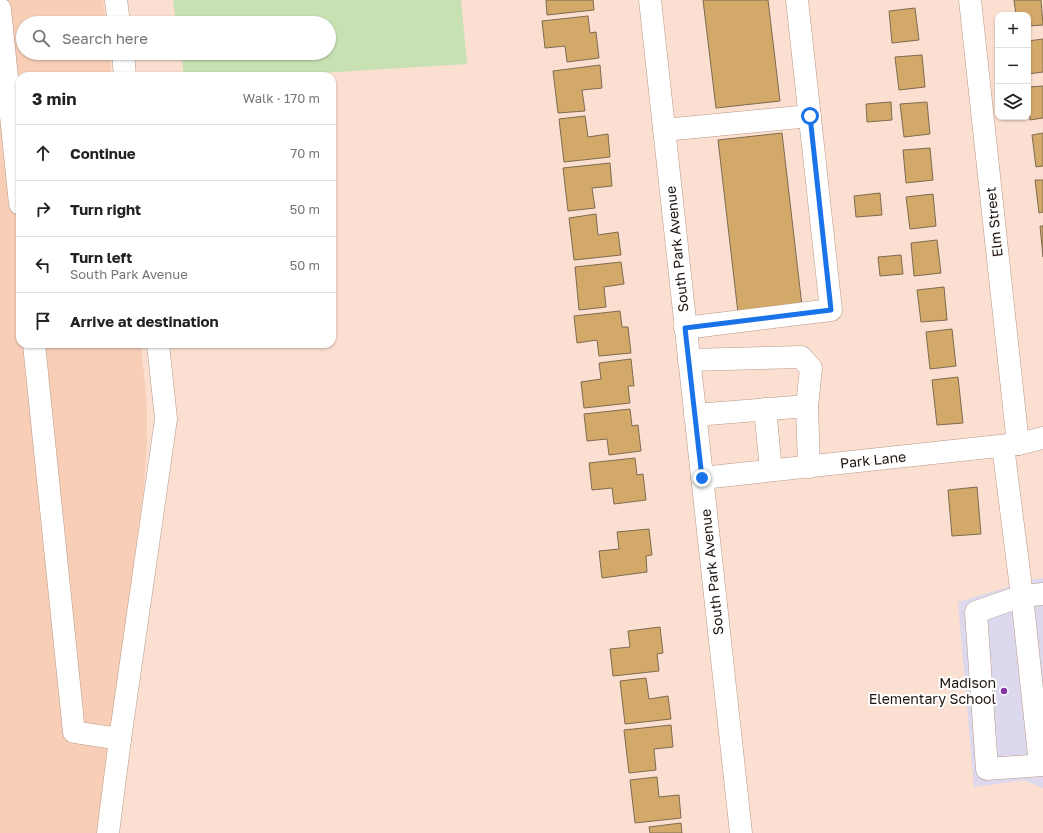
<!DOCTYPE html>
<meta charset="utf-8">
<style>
:root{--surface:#fff;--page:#f2f2f2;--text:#222;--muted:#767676;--line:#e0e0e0}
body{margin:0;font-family:"Golos Text",sans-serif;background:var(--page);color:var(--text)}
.controls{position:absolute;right:12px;top:12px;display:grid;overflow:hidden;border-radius:8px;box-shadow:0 1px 3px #0004}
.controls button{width:36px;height:36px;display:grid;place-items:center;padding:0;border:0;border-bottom:1px solid var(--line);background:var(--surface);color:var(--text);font:20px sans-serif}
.stop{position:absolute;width:12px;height:12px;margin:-9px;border:3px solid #1a73e8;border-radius:50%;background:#fff}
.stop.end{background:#1a73e8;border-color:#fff;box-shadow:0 1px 4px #0008}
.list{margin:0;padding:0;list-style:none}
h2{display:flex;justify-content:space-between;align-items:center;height:52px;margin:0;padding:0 16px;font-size:17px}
h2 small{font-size:13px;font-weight:400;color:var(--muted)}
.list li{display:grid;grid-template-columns:26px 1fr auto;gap:12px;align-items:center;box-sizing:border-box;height:56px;padding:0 16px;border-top:1px solid var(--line)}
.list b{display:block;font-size:15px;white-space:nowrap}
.list p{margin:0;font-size:13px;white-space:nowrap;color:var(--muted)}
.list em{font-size:13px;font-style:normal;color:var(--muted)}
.icon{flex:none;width:22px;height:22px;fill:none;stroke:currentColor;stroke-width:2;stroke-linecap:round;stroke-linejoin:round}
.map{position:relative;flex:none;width:1043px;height:833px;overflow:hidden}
.search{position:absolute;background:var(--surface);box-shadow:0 1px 3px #0004;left:16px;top:16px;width:320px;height:44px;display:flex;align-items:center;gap:10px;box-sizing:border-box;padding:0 14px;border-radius:22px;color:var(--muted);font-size:15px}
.panel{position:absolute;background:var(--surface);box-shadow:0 1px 3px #0004;left:16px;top:72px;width:320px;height:276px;border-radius:12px}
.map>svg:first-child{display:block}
.built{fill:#f8ceb7}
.education{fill:#dcd8ee}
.green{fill:#c7e1b2}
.building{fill:#d3a96a;stroke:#7e6b50}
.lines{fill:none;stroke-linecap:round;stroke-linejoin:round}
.minor-casing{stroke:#b89886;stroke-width:23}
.minor{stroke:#fff;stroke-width:22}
.route{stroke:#1a73e8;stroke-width:5}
.poi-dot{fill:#8434a4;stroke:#fff;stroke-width:1.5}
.labels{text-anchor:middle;stroke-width:4;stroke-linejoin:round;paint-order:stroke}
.street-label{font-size:14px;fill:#1f140d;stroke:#fff}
.poi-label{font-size:14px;fill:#1f140d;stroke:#fff;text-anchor:end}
</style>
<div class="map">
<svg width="1043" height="833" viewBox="0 0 1043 833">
<rect width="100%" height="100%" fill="#fbdfd0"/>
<!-- built -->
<path class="built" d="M0,0H103L106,23H23V53H109L112,76H20V344H141L147,406V444L144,487L98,833H0Z"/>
<!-- education -->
<path class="education" d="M1043,578V788L1024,780L974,787L958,602L1035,579Z"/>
<!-- green -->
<path class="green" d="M173,0H461L467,64L272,76H184L181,53H329V23H176Z"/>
<!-- building -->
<g class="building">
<path d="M546,0H593L594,10L547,15Z"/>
<path d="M703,0H768L780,101L716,108Z"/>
<path d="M1014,0H1041L1043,25L1028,26V15H1016Z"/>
<path d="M915,8L919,40L892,43L889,11Z"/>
<path d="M588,16L590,33L596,32L599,58L567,62L565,46L545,48L542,21Z"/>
<path d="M1043,39V72L1028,74V41Z"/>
<path d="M922,55L925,87L899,90L895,57Z"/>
<path d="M600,65L602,88L582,90L585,111L558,113L553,71Z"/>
<path d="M1043,86V118L1030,120L1028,87Z"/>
<path d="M891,102L892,120L867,122L866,104Z"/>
<path d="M927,102L930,134L904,137L900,104Z"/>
<path d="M585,116L588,137L608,134L610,157L564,162L559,119Z"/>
<path d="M782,133L802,306L738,313L718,140Z"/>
<path d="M1043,133V166L1036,167L1032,135Z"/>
<path d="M930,148L933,180L906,183L903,150Z"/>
<path d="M610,163L612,186L592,188L595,208L568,211L563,168Z"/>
<path d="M1035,180H1043V212L1039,213Z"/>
<path d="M880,193L882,215L856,217L854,196Z"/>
<path d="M933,194L936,226L910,229L906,197Z"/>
<path d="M596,214L598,235L618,232L621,255L574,260L569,218Z"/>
<path d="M1040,226H1043V257Z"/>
<path d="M937,240L941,273L914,276L911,243Z"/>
<path d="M901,255L903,274L880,276L878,257Z"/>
<path d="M621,262L624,284L604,287L606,307L579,310L575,267Z"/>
<path d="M944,287L947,320L921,322L917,290Z"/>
<path d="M620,311L622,327H628L631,353L599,356L597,340L577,343L574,316Z"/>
<path d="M952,329L956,366L930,369L926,332Z"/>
<path d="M631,359L634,386H628L630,403L584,408L581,382L601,379L599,363Z"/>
<path d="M958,377L963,423L937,425L932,380Z"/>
<path d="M630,409L632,426L638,425L641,451L609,455L607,439L587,441L584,414Z"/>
<path d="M635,458L637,475L643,474L646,500L614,504L612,488L592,490L589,463Z"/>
<path d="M977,487L981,534L952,536L948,490Z"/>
<path d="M649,529L652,555L646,556L647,572L602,578L599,551L619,549L617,532Z"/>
<path d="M660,627L663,653L657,654L659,671L613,676L610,649L630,647L628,631Z"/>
<path d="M646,678L649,699L668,696L671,719L625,724L620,681Z"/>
<path d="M671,725L673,747L654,749L656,770L629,773L624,730Z"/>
<path d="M657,777L659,797L679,795L681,818L635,823L630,780Z"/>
<path d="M681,823L682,833H650L649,827Z"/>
</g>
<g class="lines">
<!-- minor casing -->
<g class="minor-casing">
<g id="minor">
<path d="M116,0L119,23"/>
<path d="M650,0L741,833"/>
<path d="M970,0L1018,444"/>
<path d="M0,9L20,204"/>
<path d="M123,53L125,76"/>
<path d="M664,130L810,116"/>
<path d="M685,328L831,310L797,0"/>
<path d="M34,344L74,732L120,739"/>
<path d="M689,360L801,357L811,368L807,406L809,467"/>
<path d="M765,409L771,470"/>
<path d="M695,415L807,406"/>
<path d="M1003,446L1022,596L976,612L987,769L1043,765"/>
<path d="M702,478L1018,444L1043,438"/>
<path d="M1040,764L1022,596L1043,594"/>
<path d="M108,833L120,739L166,419L158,344"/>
</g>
</g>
<!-- minor -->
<use href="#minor" class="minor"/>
</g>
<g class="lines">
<!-- route -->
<path class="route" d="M702,478L685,328L831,310L810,116"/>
</g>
<!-- markers -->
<circle class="poi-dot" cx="1004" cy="691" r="4"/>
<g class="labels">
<!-- street labels -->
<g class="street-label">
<text transform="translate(994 222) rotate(-96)" y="5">Elm Street</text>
<text transform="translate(677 249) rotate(-96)" y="5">South Park Avenue</text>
<text transform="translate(873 460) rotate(-6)" y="5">Park Lane</text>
<text transform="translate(712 572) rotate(-96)" y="5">South Park Avenue</text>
</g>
<!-- poi labels -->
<g class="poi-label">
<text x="996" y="688">Madison<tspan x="996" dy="16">Elementary School</tspan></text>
</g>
</g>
</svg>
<div class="controls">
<button>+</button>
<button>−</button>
<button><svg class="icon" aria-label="layers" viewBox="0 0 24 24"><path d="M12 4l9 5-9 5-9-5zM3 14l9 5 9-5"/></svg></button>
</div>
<div class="stop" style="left:810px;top:116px"></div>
<div class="stop end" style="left:702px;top:478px"></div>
<div class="search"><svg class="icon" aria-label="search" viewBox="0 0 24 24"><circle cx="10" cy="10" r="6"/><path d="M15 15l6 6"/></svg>Search here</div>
<section class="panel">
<h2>3 min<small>Walk · 170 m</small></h2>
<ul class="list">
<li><svg class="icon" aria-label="ahead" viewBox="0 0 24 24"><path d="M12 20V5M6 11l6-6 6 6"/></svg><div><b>Continue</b></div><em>70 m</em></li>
<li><svg class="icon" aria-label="right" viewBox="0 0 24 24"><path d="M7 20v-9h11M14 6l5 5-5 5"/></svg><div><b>Turn right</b></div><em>50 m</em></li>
<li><svg class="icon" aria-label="left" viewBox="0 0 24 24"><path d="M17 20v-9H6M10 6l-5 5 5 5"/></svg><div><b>Turn left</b><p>South Park Avenue</p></div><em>50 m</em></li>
<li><svg class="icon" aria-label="arrive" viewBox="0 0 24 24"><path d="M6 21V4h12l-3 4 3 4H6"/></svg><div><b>Arrive at destination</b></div></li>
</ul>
</section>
</div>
